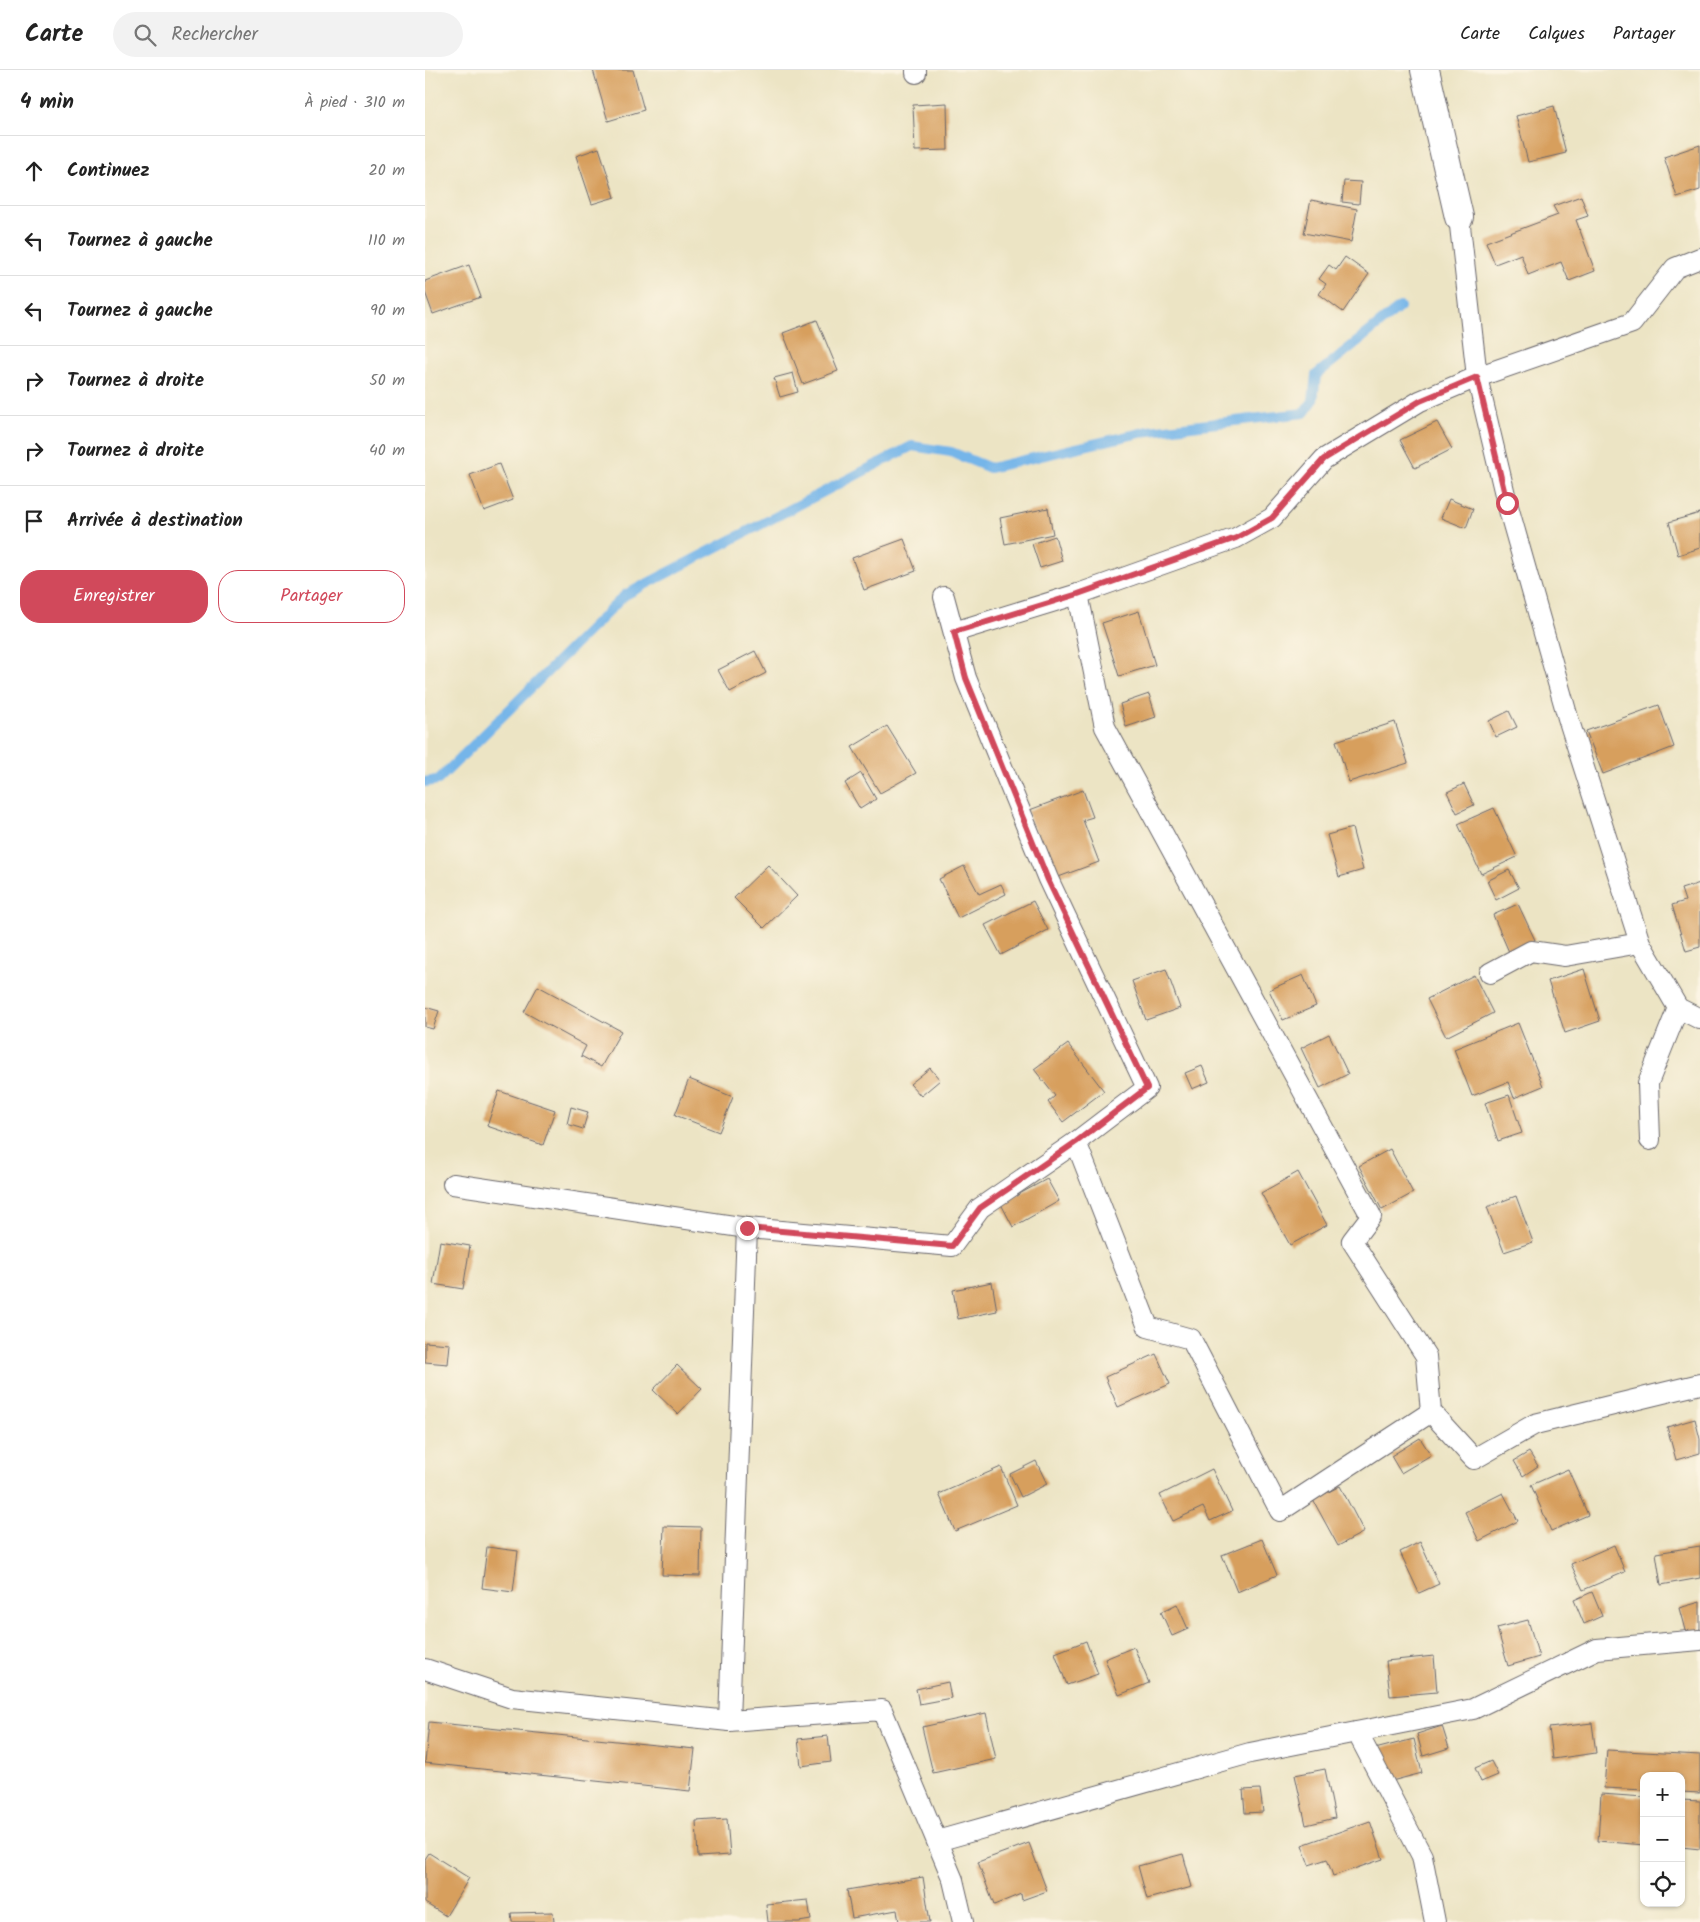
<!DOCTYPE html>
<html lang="fr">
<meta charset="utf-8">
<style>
:root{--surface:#fff;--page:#f2f2f2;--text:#222;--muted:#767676;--line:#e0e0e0;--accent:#d1495b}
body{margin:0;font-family:Kalam,sans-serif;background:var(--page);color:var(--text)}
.controls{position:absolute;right:15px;bottom:15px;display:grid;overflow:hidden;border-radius:10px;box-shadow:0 1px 4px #0004}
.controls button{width:45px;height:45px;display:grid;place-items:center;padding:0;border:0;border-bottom:1px solid var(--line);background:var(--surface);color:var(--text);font:25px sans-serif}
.stop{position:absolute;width:15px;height:15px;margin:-11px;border:4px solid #d1495b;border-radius:50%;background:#fff}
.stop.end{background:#d1495b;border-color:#fff;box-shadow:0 1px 5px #0008}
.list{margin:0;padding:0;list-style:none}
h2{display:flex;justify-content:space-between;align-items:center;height:65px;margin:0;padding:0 20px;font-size:21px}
h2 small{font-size:16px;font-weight:400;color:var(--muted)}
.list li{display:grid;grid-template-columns:32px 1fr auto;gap:15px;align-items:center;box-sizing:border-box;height:70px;padding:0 20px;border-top:1px solid var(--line)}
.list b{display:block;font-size:19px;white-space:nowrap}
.list em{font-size:16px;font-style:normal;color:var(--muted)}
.actions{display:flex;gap:10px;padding:15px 20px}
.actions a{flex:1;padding:11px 0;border:1px solid var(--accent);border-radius:20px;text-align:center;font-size:18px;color:var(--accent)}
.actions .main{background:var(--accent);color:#fff}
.icon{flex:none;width:28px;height:28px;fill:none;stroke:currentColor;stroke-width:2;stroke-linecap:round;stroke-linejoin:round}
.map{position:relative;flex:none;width:1275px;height:1852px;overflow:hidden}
header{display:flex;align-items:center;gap:30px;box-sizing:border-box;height:70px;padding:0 25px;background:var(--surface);border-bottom:1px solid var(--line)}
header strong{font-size:24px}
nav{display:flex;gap:28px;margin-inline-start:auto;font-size:18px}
.search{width:350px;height:45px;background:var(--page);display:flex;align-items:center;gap:12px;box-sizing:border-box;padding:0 18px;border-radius:28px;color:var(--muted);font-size:19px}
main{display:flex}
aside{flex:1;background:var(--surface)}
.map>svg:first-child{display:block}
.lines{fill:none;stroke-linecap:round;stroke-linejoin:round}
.stream{stroke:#75b5e9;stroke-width:10}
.building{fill:#d79f5d}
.lane-casing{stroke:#69666b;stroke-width:22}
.street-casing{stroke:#69666b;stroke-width:30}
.lane{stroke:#fff;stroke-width:20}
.street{stroke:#fff;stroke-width:28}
.route{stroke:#d1495b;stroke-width:6}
</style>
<header>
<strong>Carte</strong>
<div class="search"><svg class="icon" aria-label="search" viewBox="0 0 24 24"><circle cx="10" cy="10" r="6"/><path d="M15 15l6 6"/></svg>Rechercher</div>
<nav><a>Carte</a><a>Calques</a><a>Partager</a></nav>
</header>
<main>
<aside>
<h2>4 min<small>À pied · 310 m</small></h2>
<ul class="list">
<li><svg class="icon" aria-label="ahead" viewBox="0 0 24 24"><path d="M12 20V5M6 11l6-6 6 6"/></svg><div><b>Continuez</b></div><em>20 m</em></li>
<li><svg class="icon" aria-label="left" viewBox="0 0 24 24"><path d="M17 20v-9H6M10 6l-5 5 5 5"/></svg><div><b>Tournez à gauche</b></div><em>110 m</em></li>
<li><svg class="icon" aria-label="left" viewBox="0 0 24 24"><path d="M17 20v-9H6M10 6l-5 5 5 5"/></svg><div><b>Tournez à gauche</b></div><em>90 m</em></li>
<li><svg class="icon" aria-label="right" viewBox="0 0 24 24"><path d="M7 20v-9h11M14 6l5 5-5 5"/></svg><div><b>Tournez à droite</b></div><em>50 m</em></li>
<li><svg class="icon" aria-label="right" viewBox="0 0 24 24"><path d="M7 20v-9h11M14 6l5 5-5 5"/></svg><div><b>Tournez à droite</b></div><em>40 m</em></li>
<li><svg class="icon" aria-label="arrive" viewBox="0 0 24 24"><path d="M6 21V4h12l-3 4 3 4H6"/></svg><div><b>Arrivée à destination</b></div></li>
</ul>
<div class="actions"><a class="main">Enregistrer</a><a>Partager</a></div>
</aside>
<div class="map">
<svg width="1275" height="1852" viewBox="0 0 1275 1852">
<rect width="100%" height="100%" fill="#fcf5e5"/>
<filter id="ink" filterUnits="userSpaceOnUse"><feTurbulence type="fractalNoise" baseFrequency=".02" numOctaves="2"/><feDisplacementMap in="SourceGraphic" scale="10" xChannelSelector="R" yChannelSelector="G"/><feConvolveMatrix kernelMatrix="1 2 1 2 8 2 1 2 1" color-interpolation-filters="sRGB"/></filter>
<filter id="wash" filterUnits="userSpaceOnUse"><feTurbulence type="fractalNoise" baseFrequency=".0096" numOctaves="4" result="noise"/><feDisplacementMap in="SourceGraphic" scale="20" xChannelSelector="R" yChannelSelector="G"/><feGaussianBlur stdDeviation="1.12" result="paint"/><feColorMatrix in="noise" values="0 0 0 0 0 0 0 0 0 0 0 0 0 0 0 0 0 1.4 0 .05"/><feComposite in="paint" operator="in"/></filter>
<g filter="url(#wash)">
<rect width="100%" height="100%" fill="#ece4c4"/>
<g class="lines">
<!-- stream -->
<path class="stream" d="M0,712L13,710L200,525L487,376L526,382L565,398L724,361L879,343L888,331L891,305L975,237"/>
</g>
<g id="blocks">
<!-- building -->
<g class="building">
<path d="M168,0H208L219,40L183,51Z"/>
<path d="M522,33L523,80L490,81L488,35Z"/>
<path d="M1129,36L1141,83L1103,92L1091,46Z"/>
<path d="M1275,75V120L1252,127L1239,87Z"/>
<path d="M174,78L190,127L167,134L151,86Z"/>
<path d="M919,111L936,112L934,134L917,132Z"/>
<path d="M1156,126L1163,146L1151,150L1170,201L1144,211L1136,192L1103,205L1096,184L1070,194L1061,172L1133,145L1128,136Z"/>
<path d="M886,130L932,139L926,172L879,163Z"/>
<path d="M920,187L944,204L918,242L894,224L901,214L894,209L904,195L911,200Z"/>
<path d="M44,195L56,227L8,244L0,222V211Z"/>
<path d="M392,250L413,301L378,314L358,263Z"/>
<path d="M368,303L373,322L355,327L349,308Z"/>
<path d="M1012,352L1027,379L990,398L975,370Z"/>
<path d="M74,394L88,430L59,441L45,405Z"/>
<path d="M1024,429L1048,439L1041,458L1016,448Z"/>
<path d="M623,438L628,464L580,474L575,448Z"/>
<path d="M1275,443V478L1253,485L1244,452Z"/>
<path d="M630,466L637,491L615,498L607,474Z"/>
<path d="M479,469L491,501L439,520L427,488Z"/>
<path d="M714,541L730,595L694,606L677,553Z"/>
<path d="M330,581L341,603L305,622L293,600Z"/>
<path d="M724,624L731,647L701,657L695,634Z"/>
<path d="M1234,635L1249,677L1178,704L1161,661Z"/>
<path d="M1084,641L1092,657L1071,667L1064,651Z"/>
<path d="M970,652L983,693L924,712L911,671Z"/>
<path d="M462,656L491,703L455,723L427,677Z"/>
<path d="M436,703L451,729L435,739L420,713Z"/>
<path d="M1039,714L1049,735L1032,743L1022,722Z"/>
<path d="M658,720L668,747L658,750L674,792L628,809L602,741Z"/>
<path d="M1069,738L1092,787L1056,804L1033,754Z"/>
<path d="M927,758L938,800L914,807L902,765Z"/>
<path d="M343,795L372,826L339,858L309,828Z"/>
<path d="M539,796L554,824L576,814L581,824L533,848L514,809Z"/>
<path d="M1084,800L1094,818L1071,830L1062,811Z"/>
<path d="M1275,813V877L1261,881L1247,835L1260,831L1256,819Z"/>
<path d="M608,831L623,860L576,885L560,855Z"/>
<path d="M1093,834L1110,870L1084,882L1068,845Z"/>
<path d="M741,899L755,938L721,950L707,911Z"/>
<path d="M1159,899L1175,951L1140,963L1123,911Z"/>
<path d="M878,905L891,936L858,950L844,920Z"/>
<path d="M1049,905L1068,943L1021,967L1002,929Z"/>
<path d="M113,916L196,961L176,997L156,986L161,976L99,942Z"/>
<path d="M0,937L14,941L8,959L0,957Z"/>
<path d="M1093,953L1118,1016L1089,1028L1083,1012L1047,1026L1029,979Z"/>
<path d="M904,964L923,1004L895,1018L876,978Z"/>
<path d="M643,974L679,1021L638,1052L623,1032L630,1026L609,999Z"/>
<path d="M777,996L784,1012L767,1019L760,1003Z"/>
<path d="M505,998L515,1010L496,1026L485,1014Z"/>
<path d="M264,1009L308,1027L294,1062L250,1045Z"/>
<path d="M74,1021L130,1040L118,1075L62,1056Z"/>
<path d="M1084,1025L1097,1063L1073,1071L1060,1033Z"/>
<path d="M146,1037L163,1042L158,1059L142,1054Z"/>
<path d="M965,1079L988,1123L957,1140L934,1096Z"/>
<path d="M873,1102L902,1155L865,1175L836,1123Z"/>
<path d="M622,1109L634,1131L588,1157L576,1134Z"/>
<path d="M1091,1126L1108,1172L1079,1182L1062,1137Z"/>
<path d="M15,1171L45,1176L38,1219L8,1214Z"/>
<path d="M567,1212L572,1241L533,1249L528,1220Z"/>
<path d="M0,1272L25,1274L23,1294L0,1292Z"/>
<path d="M731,1284L745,1314L693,1337L680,1307Z"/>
<path d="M252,1295L277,1319L253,1344L228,1320Z"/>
<path d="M1270,1349L1275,1369V1383L1251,1390L1242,1357Z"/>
<path d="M995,1368L1006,1385L976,1403L966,1386Z"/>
<path d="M1104,1382L1113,1396L1098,1406L1089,1391Z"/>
<path d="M611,1391L622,1414L596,1427L585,1404Z"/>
<path d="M576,1397L592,1435L530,1461L514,1424Z"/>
<path d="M787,1399L807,1441L785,1451L778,1437L748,1451L735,1425Z"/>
<path d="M1143,1399L1163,1445L1126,1461L1106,1415Z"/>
<path d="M915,1416L939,1462L913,1476L888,1430Z"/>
<path d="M1078,1423L1093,1451L1054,1471L1040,1442Z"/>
<path d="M239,1456L276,1457L275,1506L237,1505Z"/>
<path d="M837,1469L852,1505L812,1522L797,1485Z"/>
<path d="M995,1472L1014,1514L994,1523L975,1482Z"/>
<path d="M1189,1475L1200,1502L1158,1520L1146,1494Z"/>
<path d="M1275,1476V1508L1236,1515L1231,1483Z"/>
<path d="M62,1477L93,1481L88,1522L57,1518Z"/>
<path d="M1167,1522L1177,1546L1159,1554L1149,1530Z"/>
<path d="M1275,1532V1559L1261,1564L1254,1538Z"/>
<path d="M752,1534L763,1559L747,1566L736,1542Z"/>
<path d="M1103,1550L1114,1587L1083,1596L1072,1558Z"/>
<path d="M661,1571L673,1604L642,1615L630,1583Z"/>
<path d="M709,1577L724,1613L694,1625L680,1589Z"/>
<path d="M1009,1586L1012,1622L965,1626L961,1591Z"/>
<path d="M523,1612L526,1628L494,1634L491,1619Z"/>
<path d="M561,1643L571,1689L508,1703L497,1657Z"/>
<path d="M4,1652L270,1679L265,1721L0,1693Z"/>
<path d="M1167,1653L1171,1683L1128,1689L1124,1658Z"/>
<path d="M1017,1656L1024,1678L998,1686L992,1664Z"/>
<path d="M403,1666L406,1692L376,1696L373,1669Z"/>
<path d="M989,1669L997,1703L959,1713L950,1679Z"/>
<path d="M1182,1680L1275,1685V1723L1256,1722V1706H1219V1720L1179,1718Z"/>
<path d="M1066,1691L1073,1705L1056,1712L1050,1698Z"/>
<path d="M900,1699L910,1748L881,1755L870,1705Z"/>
<path d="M835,1719L838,1742L820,1743L818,1720Z"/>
<path d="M1176,1724L1219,1727V1775L1173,1771Z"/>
<path d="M1256,1730L1275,1731V1779L1256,1777Z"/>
<path d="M302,1749L305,1785L273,1787L271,1751Z"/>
<path d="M945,1751L958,1789L908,1806L902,1789L884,1795L877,1775Z"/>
<path d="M604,1773L622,1821L597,1830L596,1824L569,1835L553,1792Z"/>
<path d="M4,1783L44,1808L21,1846L0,1833V1789Z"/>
<path d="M758,1784L767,1817L722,1829L713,1796Z"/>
<path d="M498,1807L505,1852H474L472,1840L427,1848L422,1820Z"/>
<path d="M383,1830L386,1850L374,1852H343L341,1834Z"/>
<path d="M128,1842L129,1852H87L86,1843Z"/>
</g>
</g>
</g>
<g filter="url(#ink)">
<use href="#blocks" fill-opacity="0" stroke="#69666b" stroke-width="1"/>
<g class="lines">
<!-- lane casing -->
<g class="lane-casing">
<g id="lane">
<path d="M491,0V3"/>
<path d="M1034,147L1052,307L1082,433L1143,648L1215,873L1253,938L1275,949"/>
<path d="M653,524L680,657L946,1146L927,1171L1001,1286L1006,1342"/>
<path d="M529,562L653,524L811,468L847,448L899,389L995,331L1052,307L1207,253L1250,198L1275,188"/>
<path d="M1065,903L1106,881L1140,886L1215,873"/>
<path d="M1225,1070L1223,1013L1253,938"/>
<path d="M651,1072L723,1257L766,1269L855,1441L1006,1342L1049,1389L1110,1354L1275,1314"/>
<path d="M28,1114L322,1158L527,1176L555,1138L651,1072L722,1018L623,809L569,677L541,608L519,527"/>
<path d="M322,1158L304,1651L457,1640L528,1810L538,1852"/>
<path d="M0,1599L87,1628L304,1651"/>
<path d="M932,1662L997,1786L1010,1852"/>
<path d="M512,1771L825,1683L1048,1639L1172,1579L1275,1570"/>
</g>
</g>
<!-- street casing -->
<g class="street-casing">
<path id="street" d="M1000,0L1034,147"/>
</g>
<!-- lane -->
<use href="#lane" class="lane"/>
<!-- street -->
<use href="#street" class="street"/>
</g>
</g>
<g class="lines" filter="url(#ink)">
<!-- route -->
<path class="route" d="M322,1158L527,1176L555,1138L651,1072L722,1018L623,810L541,608L529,562L653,524L811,468L847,448L899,389L995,331L1052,307L1082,433"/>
</g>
</svg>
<div class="controls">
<button>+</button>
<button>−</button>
<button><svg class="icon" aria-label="locate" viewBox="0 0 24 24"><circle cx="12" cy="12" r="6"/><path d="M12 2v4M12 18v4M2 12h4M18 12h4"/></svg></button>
</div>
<div class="stop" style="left:1082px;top:433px"></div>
<div class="stop end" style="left:322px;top:1158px"></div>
</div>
</main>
